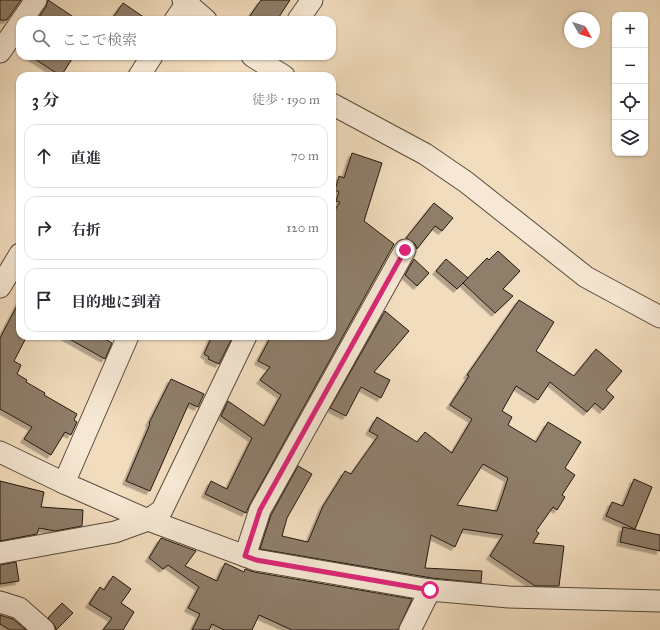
<!DOCTYPE html>
<html lang="ja">
<meta charset="utf-8">
<style>
:root{--surface:#fff;--page:#f7f7f7;--text:#2b2b33;--muted:#7c7c81;--line:#e1e1e2}
body{margin:0;font-family:"IM FELL Great Primer","Noto Serif JP",serif;background:var(--page);color:var(--text)}
.controls{position:absolute;right:12px;top:12px;display:grid;overflow:hidden;border-radius:8px;box-shadow:0 1px 3px #0004}
.controls button{width:36px;height:36px;display:grid;place-items:center;padding:0;border:0;border-bottom:1px solid var(--line);background:var(--surface);color:var(--text);font:20px sans-serif}
.compass{position:absolute;left:564px;top:12px;width:36px;height:36px;border-radius:50%;background:var(--surface);box-shadow:0 1px 3px #0004;rotate:129deg}
.stop{position:absolute;width:12px;height:12px;margin:-9px;border:3px solid #db2777;border-radius:50%;background:#fff}
.stop.end{background:#db2777;border-color:#fff;box-shadow:0 1px 4px #0008}
.list{margin:0;padding:0;list-style:none}
h2{display:flex;justify-content:space-between;align-items:center;height:52px;margin:0;padding:0 16px;font-size:17px}
h2 small{font-size:13px;font-weight:400;color:var(--muted)}
.list li{display:grid;grid-template-columns:26px 1fr auto;gap:12px;align-items:center;box-sizing:border-box;height:64px;margin:0 8px 8px;padding:0 8px;border:1px solid var(--line);border-radius:12px}
.list b{display:block;font-size:15px;white-space:nowrap}
.list em{font-size:13px;font-style:normal;color:var(--muted)}
.icon{flex:none;width:22px;height:22px;fill:none;stroke:currentColor;stroke-width:2;stroke-linecap:round;stroke-linejoin:round}
.map{position:relative;flex:none;width:660px;height:630px;overflow:hidden}
.search{position:absolute;background:var(--surface);box-shadow:0 1px 3px #0004;left:16px;top:16px;width:320px;height:44px;display:flex;align-items:center;gap:10px;box-sizing:border-box;padding:0 14px;border-radius:12px;color:var(--muted);font-size:15px}
.panel{position:absolute;background:var(--surface);box-shadow:0 1px 3px #0004;left:16px;top:72px;width:320px;height:268px;border-radius:12px}
.map>svg:first-child{display:block}
.building{fill:#8f7e6a;stroke:#251910;fill-rule:evenodd;filter:url(#shadow)}
.lines{fill:none;stroke-linecap:round;stroke-linejoin:round}
.minor-casing{stroke:#584a3b;stroke-width:23}
.minor{stroke:#f6e8d4;stroke-width:21}
.route{stroke:#db2777;stroke-width:5}
</style>
<div class="map">
<svg width="660" height="630" viewBox="0 0 660 630">
<defs>
<filter id="shadow"><feDropShadow dx="-3.5" dy="3.5" stdDeviation="0" flood-color="#0004"/></filter>
</defs>
<rect width="100%" height="100%" fill="#f1dcbd"/>
<filter id="stains"><feTurbulence type="fractalNoise" baseFrequency=".005" numOctaves="4"/><feColorMatrix values="0 0 0 0 .2 0 0 0 0 .09 0 0 0 0 .02 0 0 0 .5 -.17"/></filter>
<radialGradient id="worn" r=".72"><stop offset=".6" stop-color="#630" stop-opacity="0"/><stop offset="1" stop-color="#630" stop-opacity=".3"/></radialGradient>
<!-- building -->
<g class="building">
<path d="M0,0H21L7,20H0Z"/>
<path d="M48,0L78,20H37L46,7Z"/>
<path d="M261,0H290L277,20H247Z"/>
<path d="M123,3L148,20H111Z"/>
<path d="M30,56H74L61,76Z"/>
<path d="M352,153L382,163L364,221L394,244L250,504L246,513L205,494L211,481L227,489L252,438L221,416L228,401L264,426L281,395L260,380L270,367L258,361L271,336H332V215L340,202L336,201L339,192L335,190L339,176L344,178Z"/>
<path d="M434,203L453,218L442,231L435,226L417,249L415,244L406,238Z"/>
<path d="M498,251L520,271L503,289L513,296L495,313L463,283L487,258L489,260Z"/>
<path d="M414,259L429,273L417,286L405,275Z"/>
<path d="M446,259L468,278L457,289L436,271Z"/>
<path d="M20,300V336H27L14,361L21,365L17,374L27,380L26,382L45,393L44,395L77,414L74,420L77,422L71,435L65,432L51,455L24,439L32,427L0,409V338Z"/>
<path d="M519,300L554,322L536,351L574,376L596,349L622,371L606,390L614,397L603,410L595,403L587,412L550,382L538,400L516,386L502,411L512,417L508,425L536,442L548,422L581,442L565,468L575,475L562,495L565,497L557,510L553,507L536,531L539,533L533,543L564,546L559,586H535L490,556L503,535L463,529L455,547L431,535L425,568L482,571L481,583L432,578L260,549L271,515L298,466L312,474L287,518L282,536L308,542L323,506L345,471L351,474L378,436L369,431L377,417L417,442L425,432L452,453L472,419L450,405L469,376L467,375ZM483,464L508,478L497,511L457,505Z"/>
<path d="M385,311L409,331L374,372L390,380L381,398L361,387L346,416L330,408Z"/>
<path d="M64,336H100L112,343L105,359Z"/>
<path d="M212,336H233L219,364L208,359L209,357L204,354Z"/>
<path d="M171,379L204,394L198,407L189,403L150,491L126,481L150,424L149,423Z"/>
<path d="M634,479L652,487L635,529L606,516L612,502L623,506Z"/>
<path d="M0,481L44,492L41,507L83,510L82,526L55,531L39,528L37,534L0,541Z"/>
<path d="M623,527L660,535V551L620,542Z"/>
<path d="M161,538L196,551L185,566L217,581L225,563L244,572L245,569L254,572L412,599L398,630H292L259,615L252,630H224L212,624L209,630H192L200,614L188,608L199,587L168,565L163,569L149,558Z"/>
<path d="M16,562L19,581L0,584V565Z"/>
<path d="M113,576L131,589L121,603L134,612L123,630H103L112,618L89,604L100,587L104,590Z"/>
<path d="M62,603L73,613L56,630L55,626L48,618Z"/>
<path d="M0,615L13,619L26,630H10L0,624Z"/>
</g>
<g class="lines">
<!-- minor casing -->
<g class="minor-casing">
<g id="minor">
<path d="M183,0L206,20"/>
<path d="M22,20L36,0"/>
<path d="M175,20L189,0"/>
<path d="M298,20L312,0"/>
<path d="M0,52L20,23"/>
<path d="M252,56L284,76"/>
<path d="M139,76L152,56"/>
<path d="M332,104L425,154L466,182L586,277L660,317"/>
<path d="M0,287L20,254"/>
<path d="M0,452L64,483L148,520L256,560L430,590L509,597L660,601"/>
<path d="M64,483L128,336"/>
<path d="M0,553L115,532L148,520L162,510L246,336"/>
<path d="M245,556L260,510L405,250"/>
<path d="M0,602L19,608L44,630"/>
<path d="M410,630L430,590"/>
</g>
</g>
<!-- minor -->
<use href="#minor" class="minor"/>
</g>
<g class="lines">
<!-- route -->
<path class="route" d="M405,250L260,510L245,556L256,560L430,590"/>
</g>
<rect width="100%" height="100%" filter="url(#stains)"/>
<rect width="100%" height="100%" fill="url(#worn)"/>
</svg>
<div class="controls">
<button>+</button>
<button>−</button>
<button><svg class="icon" aria-label="locate" viewBox="0 0 24 24"><circle cx="12" cy="12" r="6"/><path d="M12 2v4M12 18v4M2 12h4M18 12h4"/></svg></button>
<button><svg class="icon" aria-label="layers" viewBox="0 0 24 24"><path d="M12 4l9 5-9 5-9-5zM3 14l9 5 9-5"/></svg></button>
</div>
<svg class="compass" viewBox="-18 -18 36 36"><path d="M0-13l5 13h-10z" fill="#e53935"/><path d="M0 13l5-13h-10z" fill="#7c7c81"/></svg>
<div class="stop" style="left:430px;top:590px"></div>
<div class="stop end" style="left:405px;top:250px"></div>
<div class="search"><svg class="icon" aria-label="search" viewBox="0 0 24 24"><circle cx="10" cy="10" r="6"/><path d="M15 15l6 6"/></svg>ここで検索</div>
<section class="panel">
<h2>3 分<small>徒歩 · 190 m</small></h2>
<ul class="list">
<li><svg class="icon" aria-label="ahead" viewBox="0 0 24 24"><path d="M12 20V5M6 11l6-6 6 6"/></svg><div><b>直進</b></div><em>70 m</em></li>
<li><svg class="icon" aria-label="right" viewBox="0 0 24 24"><path d="M7 20v-9h11M14 6l5 5-5 5"/></svg><div><b>右折</b></div><em>120 m</em></li>
<li><svg class="icon" aria-label="arrive" viewBox="0 0 24 24"><path d="M6 21V4h12l-3 4 3 4H6"/></svg><div><b>目的地に到着</b></div></li>
</ul>
</section>
</div>
